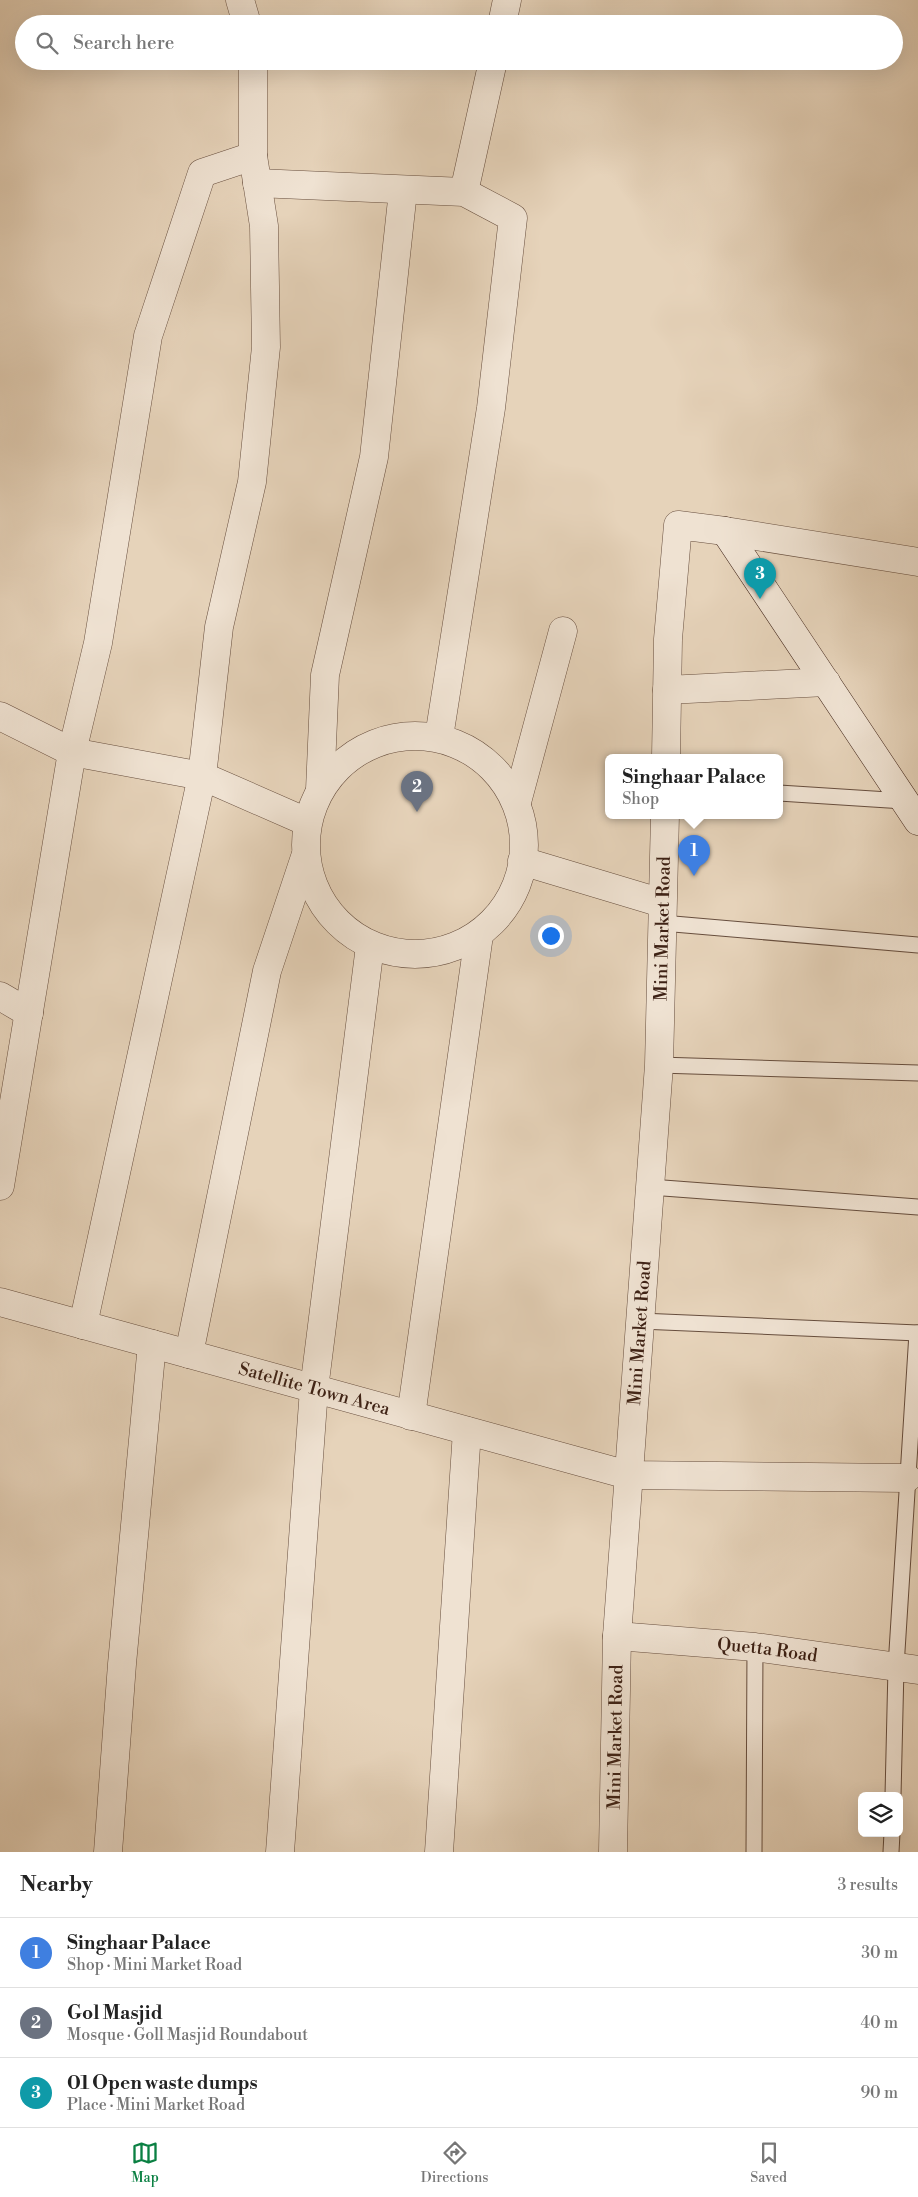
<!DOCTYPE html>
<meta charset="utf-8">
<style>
:root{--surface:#fff;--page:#f2f2f2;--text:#222;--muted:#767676;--line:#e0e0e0;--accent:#0b8043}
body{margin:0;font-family:"Libre Bodoni",serif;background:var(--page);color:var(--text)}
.controls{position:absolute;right:15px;bottom:15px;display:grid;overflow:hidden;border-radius:8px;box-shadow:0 5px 20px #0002}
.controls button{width:45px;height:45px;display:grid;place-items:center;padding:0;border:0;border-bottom:1px solid var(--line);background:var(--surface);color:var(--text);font:25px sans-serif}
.you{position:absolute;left:550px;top:935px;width:18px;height:18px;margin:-12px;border:4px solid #fff;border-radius:50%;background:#1a73e8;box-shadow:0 0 0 8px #1a73e833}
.badge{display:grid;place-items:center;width:32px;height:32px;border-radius:50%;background:var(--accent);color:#fff;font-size:16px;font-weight:700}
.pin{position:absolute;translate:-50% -41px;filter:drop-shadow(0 1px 2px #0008)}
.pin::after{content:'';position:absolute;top:26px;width:18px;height:15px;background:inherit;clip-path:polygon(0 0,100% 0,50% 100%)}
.popup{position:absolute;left:605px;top:754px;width:178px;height:65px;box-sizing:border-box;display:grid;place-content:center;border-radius:8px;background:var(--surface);filter:drop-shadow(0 1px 4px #0005);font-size:16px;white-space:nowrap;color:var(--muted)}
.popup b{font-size:19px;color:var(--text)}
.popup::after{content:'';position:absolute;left:50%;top:100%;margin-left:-10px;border:10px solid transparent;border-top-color:var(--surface)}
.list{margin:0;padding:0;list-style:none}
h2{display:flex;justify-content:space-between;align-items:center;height:65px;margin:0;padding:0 20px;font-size:21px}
h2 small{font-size:16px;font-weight:400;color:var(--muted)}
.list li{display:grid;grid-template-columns:32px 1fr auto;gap:15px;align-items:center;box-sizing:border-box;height:70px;padding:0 20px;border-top:1px solid var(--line)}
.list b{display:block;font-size:19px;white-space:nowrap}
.list p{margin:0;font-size:16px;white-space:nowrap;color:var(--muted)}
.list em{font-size:16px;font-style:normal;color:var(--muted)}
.icon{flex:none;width:28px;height:28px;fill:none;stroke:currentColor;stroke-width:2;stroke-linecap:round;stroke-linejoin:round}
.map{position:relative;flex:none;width:918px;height:1852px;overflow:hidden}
.search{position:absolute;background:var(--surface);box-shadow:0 5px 20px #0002;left:15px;right:15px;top:15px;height:55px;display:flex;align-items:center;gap:12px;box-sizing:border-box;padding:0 18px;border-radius:28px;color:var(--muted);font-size:19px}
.sheet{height:275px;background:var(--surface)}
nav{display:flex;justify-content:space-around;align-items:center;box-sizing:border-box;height:70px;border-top:1px solid var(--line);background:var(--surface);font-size:14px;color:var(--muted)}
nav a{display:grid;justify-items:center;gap:2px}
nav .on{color:var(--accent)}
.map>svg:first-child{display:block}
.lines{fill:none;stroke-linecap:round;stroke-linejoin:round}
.lane-casing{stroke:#674e3e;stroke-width:17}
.street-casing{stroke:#674e3e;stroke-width:29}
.secondary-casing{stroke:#3d2115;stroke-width:29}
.lane{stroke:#efe2d2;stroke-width:15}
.street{stroke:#efe2d2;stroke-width:28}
.secondary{stroke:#efe2d2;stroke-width:28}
.labels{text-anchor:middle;stroke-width:4;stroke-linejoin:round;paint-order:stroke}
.street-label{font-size:18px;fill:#3d2115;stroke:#efe2d2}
</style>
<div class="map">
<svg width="918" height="1852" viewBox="0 0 918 1852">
<rect width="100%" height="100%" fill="#e6d3ba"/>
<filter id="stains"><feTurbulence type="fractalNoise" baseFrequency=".004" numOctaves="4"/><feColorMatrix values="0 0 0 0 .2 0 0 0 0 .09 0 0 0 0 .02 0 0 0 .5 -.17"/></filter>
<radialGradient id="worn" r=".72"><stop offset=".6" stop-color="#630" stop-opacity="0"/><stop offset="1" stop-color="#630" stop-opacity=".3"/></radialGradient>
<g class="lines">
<!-- lane casing -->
<g class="lane-casing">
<g id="lane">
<path d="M779,793L904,801"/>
<path d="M662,923L918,945"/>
<path d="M659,1065L918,1073"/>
<path d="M650,1187L918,1207"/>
<path d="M640,1321L918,1333"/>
<path d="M893,1796L896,1667L917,1333"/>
<path d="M754,1852L755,1647"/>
<path d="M891,1852L892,1833"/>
</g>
</g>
<!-- street casing -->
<g class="street-casing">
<g id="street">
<path d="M240,0L247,24"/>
<path d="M502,24L507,0"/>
<path d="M257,183L464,192L513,218L491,408L439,737"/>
<path d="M464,192L493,61"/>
<path d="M667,690L826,682"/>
<path d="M0,716L72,752L202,776L307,822"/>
<circle cx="415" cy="845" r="109"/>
<path d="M666,757L668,639L678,525L725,531L918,562"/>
<path d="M320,790L325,675L374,457L403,191"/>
<path d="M517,802L563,631"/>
<path d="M522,861L662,903"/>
<path d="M0,996L29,1013"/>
<path d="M0,1186L72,752L98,643L148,336L202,173L253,156V61"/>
<path id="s1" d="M0,1302L628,1475L907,1478"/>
<path d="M83,1325L202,776L219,627L252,482L266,347L264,226L253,156"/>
<path d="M189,1354L267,971L305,857"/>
<path d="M411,1416L479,935"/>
<path id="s2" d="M617,1636L755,1647L918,1670"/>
<path d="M108,1852L122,1664L152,1344"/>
<path d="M280,1852L314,1389L370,946"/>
<path d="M439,1852L467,1431"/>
<path id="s3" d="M613,1852L617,1636L659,1065L665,815"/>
</g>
</g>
<!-- secondary casing -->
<g class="secondary-casing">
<path id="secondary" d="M725,531L918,821"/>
</g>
<!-- lane -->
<use href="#lane" class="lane"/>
<!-- street -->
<use href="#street" class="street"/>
<!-- secondary -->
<use href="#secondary" class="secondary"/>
</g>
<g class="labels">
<!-- street labels -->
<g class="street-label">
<text dy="6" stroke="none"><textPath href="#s3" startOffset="925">Mini Market Road</textPath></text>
<text dy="6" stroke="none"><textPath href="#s3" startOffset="520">Mini Market Road</textPath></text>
<text dy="6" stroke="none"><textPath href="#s1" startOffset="326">Satellite Town Area</textPath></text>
<text dy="6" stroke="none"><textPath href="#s2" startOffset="151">Quetta Road</textPath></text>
<text dy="6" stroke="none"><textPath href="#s3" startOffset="115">Mini Market Road</textPath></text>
</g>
</g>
<rect width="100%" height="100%" filter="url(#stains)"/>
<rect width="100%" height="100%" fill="url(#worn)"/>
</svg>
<div class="controls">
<button><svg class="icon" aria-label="layers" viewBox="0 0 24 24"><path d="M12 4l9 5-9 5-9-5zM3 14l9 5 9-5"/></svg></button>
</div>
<div class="you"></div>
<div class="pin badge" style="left:694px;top:876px;background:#3f7fe0">1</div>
<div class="popup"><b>Singhaar Palace</b>Shop</div>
<div class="pin badge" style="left:417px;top:812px;background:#6b7280">2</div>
<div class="pin badge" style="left:760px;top:599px;background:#0f9aa8">3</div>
<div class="search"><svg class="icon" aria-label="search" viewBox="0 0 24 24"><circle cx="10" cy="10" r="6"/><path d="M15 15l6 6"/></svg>Search here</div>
</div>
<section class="sheet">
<h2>Nearby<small>3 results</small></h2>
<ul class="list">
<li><span class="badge" style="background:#3f7fe0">1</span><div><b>Singhaar Palace</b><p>Shop · Mini Market Road</p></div><em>30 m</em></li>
<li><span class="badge" style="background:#6b7280">2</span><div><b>Gol Masjid</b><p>Mosque · Goll Masjid Roundabout</p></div><em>40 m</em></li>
<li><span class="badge" style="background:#0f9aa8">3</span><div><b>01 Open waste dumps</b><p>Place · Mini Market Road</p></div><em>90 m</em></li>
</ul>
</section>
<nav>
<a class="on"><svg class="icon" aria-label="map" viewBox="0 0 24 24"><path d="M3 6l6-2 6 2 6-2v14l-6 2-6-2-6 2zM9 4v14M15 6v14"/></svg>Map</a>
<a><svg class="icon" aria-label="directions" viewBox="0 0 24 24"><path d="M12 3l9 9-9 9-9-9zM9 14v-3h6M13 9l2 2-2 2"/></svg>Directions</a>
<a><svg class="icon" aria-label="saved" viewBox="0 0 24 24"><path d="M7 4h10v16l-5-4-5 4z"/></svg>Saved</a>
</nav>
